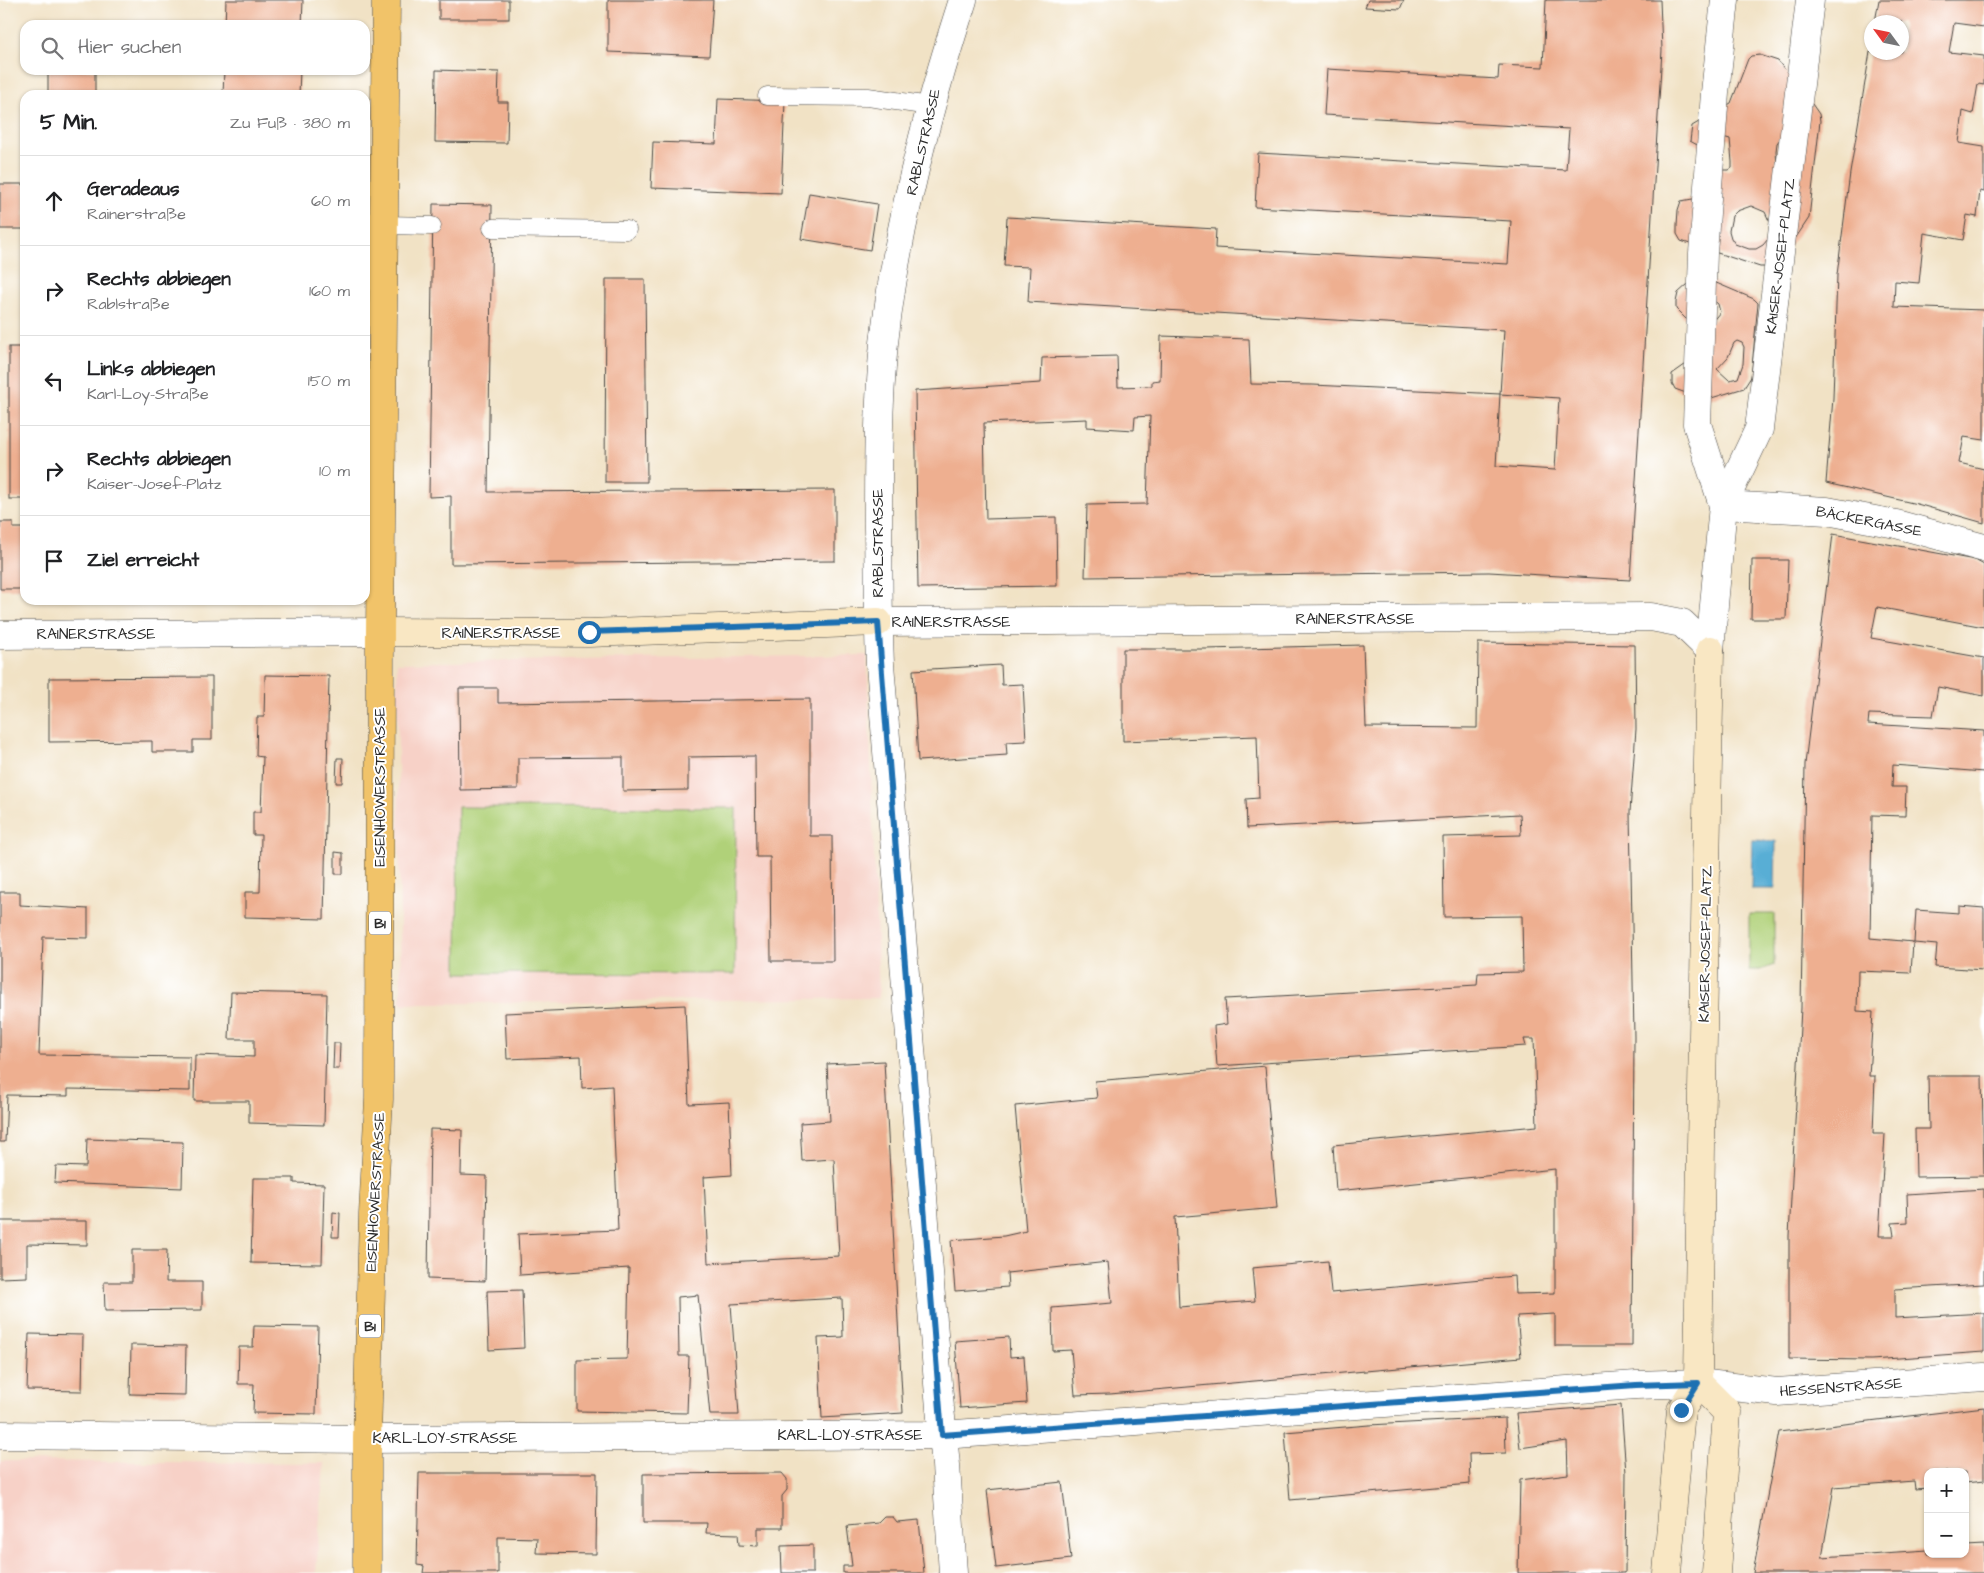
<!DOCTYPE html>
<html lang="de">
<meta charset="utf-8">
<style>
:root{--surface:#fff;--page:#f6f6f6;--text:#202124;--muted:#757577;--line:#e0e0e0}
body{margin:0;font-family:"Architects Daughter",sans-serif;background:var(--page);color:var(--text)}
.controls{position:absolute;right:15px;bottom:15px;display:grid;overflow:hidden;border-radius:10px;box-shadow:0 1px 4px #0004}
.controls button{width:45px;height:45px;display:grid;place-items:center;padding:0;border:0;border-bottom:1px solid var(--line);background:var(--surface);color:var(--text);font:25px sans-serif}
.compass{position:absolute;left:1864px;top:15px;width:45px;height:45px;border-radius:50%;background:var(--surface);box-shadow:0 1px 4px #0004;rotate:303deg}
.stop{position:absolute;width:15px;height:15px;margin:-11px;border:4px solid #1f6fb2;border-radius:50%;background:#fff}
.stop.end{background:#1f6fb2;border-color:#fff;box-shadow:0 1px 5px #0008}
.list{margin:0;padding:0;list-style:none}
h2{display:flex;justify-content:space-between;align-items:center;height:65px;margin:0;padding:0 20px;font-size:21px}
h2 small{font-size:16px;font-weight:400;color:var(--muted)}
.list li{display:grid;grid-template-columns:32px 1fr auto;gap:15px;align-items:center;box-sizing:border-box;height:90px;padding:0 20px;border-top:1px solid var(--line)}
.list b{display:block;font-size:19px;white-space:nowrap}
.list p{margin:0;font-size:16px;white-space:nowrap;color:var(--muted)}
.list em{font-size:16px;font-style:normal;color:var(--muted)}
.icon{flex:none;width:28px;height:28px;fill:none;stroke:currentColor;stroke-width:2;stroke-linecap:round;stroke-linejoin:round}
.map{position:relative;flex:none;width:1984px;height:1573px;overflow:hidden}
.search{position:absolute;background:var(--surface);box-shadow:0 1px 4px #0004;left:20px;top:20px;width:350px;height:55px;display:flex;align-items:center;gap:12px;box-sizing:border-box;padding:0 18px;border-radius:15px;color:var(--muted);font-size:19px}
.panel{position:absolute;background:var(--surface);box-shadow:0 1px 4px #0004;left:20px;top:90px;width:350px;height:515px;border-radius:15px}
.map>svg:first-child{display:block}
.built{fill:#f7d1c7}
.green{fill:#b0d179;stroke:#6e7e52}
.water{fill:#59aed5;stroke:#426c80}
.building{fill:#eeaf90;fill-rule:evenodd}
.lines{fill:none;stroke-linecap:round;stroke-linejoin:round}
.lane-casing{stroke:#494642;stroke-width:19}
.street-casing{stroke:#494642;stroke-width:29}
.secondary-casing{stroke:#494642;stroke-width:29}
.primary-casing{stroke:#494642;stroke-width:29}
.lane{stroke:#fff;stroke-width:18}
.street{stroke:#fff;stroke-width:28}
.secondary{stroke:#f9e7c3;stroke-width:28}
.primary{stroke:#f1c369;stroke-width:28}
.route{stroke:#1f6fb2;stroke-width:6}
.labels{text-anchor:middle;stroke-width:4;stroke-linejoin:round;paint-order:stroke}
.shield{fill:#fff;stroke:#6b6b6b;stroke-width:1}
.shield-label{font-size:14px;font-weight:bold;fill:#2b2b2b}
.street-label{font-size:15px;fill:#2b2b2b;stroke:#fff}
</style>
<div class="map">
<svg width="1984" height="1573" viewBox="0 0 1984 1573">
<rect width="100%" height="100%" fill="#fff"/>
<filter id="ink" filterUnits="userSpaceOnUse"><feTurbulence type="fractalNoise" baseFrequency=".02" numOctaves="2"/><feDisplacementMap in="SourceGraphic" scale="10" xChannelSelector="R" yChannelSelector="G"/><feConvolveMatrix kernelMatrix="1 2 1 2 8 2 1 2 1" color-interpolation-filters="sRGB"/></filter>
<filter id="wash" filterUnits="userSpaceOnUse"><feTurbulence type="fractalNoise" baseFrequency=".0096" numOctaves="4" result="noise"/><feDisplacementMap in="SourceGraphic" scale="20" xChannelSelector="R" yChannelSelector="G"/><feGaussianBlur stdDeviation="1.12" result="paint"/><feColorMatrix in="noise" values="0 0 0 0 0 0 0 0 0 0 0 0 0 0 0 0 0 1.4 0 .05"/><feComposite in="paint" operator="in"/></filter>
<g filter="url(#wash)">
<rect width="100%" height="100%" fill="#f1e2c5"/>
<!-- built -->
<g class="built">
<path d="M867,655L879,998L401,1004L397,663Z"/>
<path d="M0,1461L324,1463L316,1573H0Z"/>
</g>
<!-- green -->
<g class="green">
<path d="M458,807L736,808L735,974L457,973Z"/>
<path d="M1749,914H1774V965L1760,970H1749Z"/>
</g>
<!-- water -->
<path class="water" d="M1752,840L1776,841L1775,889H1751Z"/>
<g id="blocks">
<!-- building -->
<g class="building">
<path d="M226,0H303L302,25H225Z"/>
<rect x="439" y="0" width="70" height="19"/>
<path d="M608,0H713L709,56L608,52Z"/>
<path d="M1368,0H1404L1400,9L1365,7Z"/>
<path d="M1546,0H1660L1662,50L1630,580L1489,572L1085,577L1087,505L1147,504L1150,416L1135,417L1134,430L1087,427V419L984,423L986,519L1056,517L1057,586L918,588L915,391L1041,383L1042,358L1117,356L1118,387L1152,386V381L1160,380L1161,336L1249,339L1251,384L1313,385L1500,394L1496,466L1555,470L1559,398L1500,394L1504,330L1028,302L1030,267L1004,266L1007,217L1216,229L1215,248L1508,264L1511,221L1255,207L1258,153L1566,170L1569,129L1324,115L1327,69L1498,79L1499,65L1543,67Z"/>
<path d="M1879,0H1984V27L1954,23L1949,52L1984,56V85L1978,84L1973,114L1963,111L1959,143L1984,147V192L1980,191L1977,217L1967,215L1963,240L1924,233L1919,283L1895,281L1894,307L1984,310V440L1964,437L1959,463L1984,469V523L1917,504L1826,483L1833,398L1837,275L1850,173L1870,52H1902V22H1875Z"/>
<path d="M1760,55L1778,61L1812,104L1819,114L1820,121L1809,218L1795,239L1769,267H1760L1681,241L1677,234V225L1678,210L1681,201L1704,197L1701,147L1690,141L1692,126L1731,103L1748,59L1751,56ZM1723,137L1730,139L1732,162V168L1729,170H1723L1720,163ZM1780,139L1778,181L1776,151L1777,143ZM1751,206L1765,212L1771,225L1768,239L1763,245L1756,249H1749L1735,244L1731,238L1729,231L1732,216L1737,211Z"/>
<rect x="48" y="70" width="47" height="25"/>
<path d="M224,70H300L299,95H223Z"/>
<path d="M436,70L499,72L498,102H508L507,143L435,142Z"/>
<path d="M718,99L785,101L781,193L651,188L653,142L716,144Z"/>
<rect x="0" y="184" width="24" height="45"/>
<path d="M809,193L877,204L870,250L801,239Z"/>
<path d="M433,204L492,205L488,492L835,490V561L451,564V496L429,497Z"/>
<path d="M606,279H645L647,482H605Z"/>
<path d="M1697,279L1714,282L1754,299L1758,303L1751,377L1744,388L1705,400L1675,389L1672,383V374L1689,362V322L1676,309V302L1678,293L1688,284ZM1712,299L1718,304L1720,312L1712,322ZM1737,341L1742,343L1744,347L1743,364L1738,378L1729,380L1717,369L1728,357L1734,343Z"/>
<rect x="9" y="347" width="16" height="152"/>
<path d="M0,522H13V528H25V589H0Z"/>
<path d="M1833,534L1975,560L1984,565V627L1877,607L1871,638L1984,658V696L1938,687L1933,716L1869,714L1868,724L1984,731V772L1893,765L1892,787H1906L1905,816L1872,815L1870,938L1913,942L1911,973L1858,971L1857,1011L1873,1012L1869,1076H1875L1873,1134H1885L1879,1236H1894L1892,1223L1908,1222L1907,1194L1984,1189V1284L1895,1289V1318L1984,1313V1352L1871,1360L1789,1359V1236L1801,1008L1805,764Z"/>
<path d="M1752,560H1788L1786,619H1751Z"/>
<path d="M1478,643L1635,645L1636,729L1630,812L1634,1037L1632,1346H1555V1314L1517,1316L1521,1357L1110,1394L1075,1395L1071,1350L1053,1351L1052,1308L1112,1303L1108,1262L1007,1273L1008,1287L955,1291L951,1240L1004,1236L1026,1231L1015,1106L1097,1098L1095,1081L1265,1066L1277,1208L1175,1217L1179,1307L1255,1301L1252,1268L1328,1261L1331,1293L1514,1276L1515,1294L1555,1293V1169L1336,1191L1333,1145L1537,1126L1534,1039H1524L1526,1046L1217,1066L1214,1026L1227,1024L1225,999L1477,985L1478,973L1523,972L1522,916L1444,917L1443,837L1521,835L1520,814L1247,828L1246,799L1259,798L1257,736L1123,741V649H1206L1363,645L1366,727L1477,728Z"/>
<path d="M1001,665L1002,685L1023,684L1026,741L1006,742L1007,755L918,761L913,670Z"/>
<path d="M265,675L329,676L324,919L245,917V892H260L261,835H253V812H261L263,757L256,756L257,717H264Z"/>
<path d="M212,677V740H193V752H152V741L49,742V678Z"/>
<path d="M459,688H498V703L810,699V836H832L833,961H771L770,857H756L755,756L688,757V790L623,791V757L518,758V789L460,790Z"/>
<path d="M337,758H343L342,783H336Z"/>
<path d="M335,852L343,853V874H335Z"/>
<path d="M0,892H20V905L88,909V938L43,937L39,1055L190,1057V1091L68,1089V1096L7,1095L5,1142H0Z"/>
<path d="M1959,906L1984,908V970L1935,967L1937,945L1914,943L1916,910L1959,913Z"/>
<path d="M231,992L327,994L324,1125L249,1123V1101H194L195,1055L254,1057V1039H229Z"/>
<path d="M685,1005L689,1104L729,1102L732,1175L704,1177L708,1263L839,1256L834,1159L802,1161L800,1123L830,1121L827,1064L884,1061L903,1413L822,1418L818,1338L843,1337L842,1298L731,1304L739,1415H710L698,1295L678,1297L679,1356H689L687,1413L577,1411V1360L627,1359L629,1268L520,1275L518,1234L618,1230L612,1086L582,1088L581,1056L507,1059L505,1013Z"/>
<path d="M334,1043H340L339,1069H333Z"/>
<path d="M1928,1076H1982L1984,1176L1916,1177L1915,1129H1929Z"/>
<path d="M430,1129L462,1130L461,1175L487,1176L485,1281L428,1279Z"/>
<path d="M87,1139L183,1142L182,1188L55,1183L56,1166L86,1167Z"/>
<path d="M253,1178H294V1183L324,1184L322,1264L251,1263Z"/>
<path d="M333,1212L340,1213L339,1237H332Z"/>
<path d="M0,1221H87V1245L27,1244V1277L0,1278Z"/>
<path d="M132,1250H167L166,1282H202V1310L105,1311L104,1282H132Z"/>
<path d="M522,1290L524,1348L489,1350L487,1291Z"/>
<path d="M254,1326L318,1327L316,1414L253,1413L254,1384H238L239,1347H253Z"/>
<path d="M29,1334L83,1335L82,1391L27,1390Z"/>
<path d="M1009,1337L1010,1357L1024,1356L1027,1403L960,1408L955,1341Z"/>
<path d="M131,1345L186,1346L185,1395L130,1394Z"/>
<path d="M1621,1405L1626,1473L1625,1573H1518L1520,1480L1568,1474L1567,1441L1520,1448L1516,1413Z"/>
<path d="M1984,1407V1481L1965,1483V1472H1928V1488L1915,1489L1914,1481L1834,1487L1822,1557L1928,1550V1554H1965V1546L1984,1545V1573H1753L1779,1432Z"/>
<path d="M1505,1418L1506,1453L1469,1454L1470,1484L1290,1500L1285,1432L1369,1425Z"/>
<path d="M419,1473H597L596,1554L536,1553L537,1538L498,1537V1573H423L424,1566L417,1565Z"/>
<path d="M782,1473L787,1479V1490L782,1496V1528H758V1546L739,1545L738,1534L706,1533L707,1523H643V1474Z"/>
<path d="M1062,1482L1071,1559L996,1568L987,1490Z"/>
<path d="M885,1517H893L897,1522L919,1520L924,1573H843V1566H852L847,1526L879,1523Z"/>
<path d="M813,1545V1573H782L781,1546Z"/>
</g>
</g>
</g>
<g filter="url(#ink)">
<use href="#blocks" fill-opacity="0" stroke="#494642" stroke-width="1"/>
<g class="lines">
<!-- lane casing -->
<g class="lane-casing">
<g id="lane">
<path d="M767,96L868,97L930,106"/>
<path d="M384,225L432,226"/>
<path d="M492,228L627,230"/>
</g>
</g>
<!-- street casing -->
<g class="street-casing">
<g id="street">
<path d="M1723,505L1697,424L1703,253L1715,93L1725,0"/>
<path d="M1723,505L1827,511L1896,524L1984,548"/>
<path d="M878,622L1651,617L1682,623L1710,650"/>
<path d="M0,635L380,632"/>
<path d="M1710,650L1723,505L1759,429L1810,0"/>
<path d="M0,1435L367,1439L942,1435L1636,1385L1698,1383L1777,1392L1984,1377"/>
<path d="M953,1573L946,1465L940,1408L880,664C878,619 879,573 878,528C878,466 878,404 884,343C897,226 927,111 963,0"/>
</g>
</g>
<!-- secondary casing -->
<g class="secondary-casing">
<g id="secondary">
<path d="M380,632L589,633L878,622"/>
<path d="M1698,1383L1727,1412L1716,1573"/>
<path d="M1667,1573L1681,1410L1698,1383L1701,1146L1710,650"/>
</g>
</g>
<!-- primary casing -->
<g class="primary-casing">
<path id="primary" d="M367,1573V1439L373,1214L379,1099L380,632L386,0"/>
</g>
<!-- lane -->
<use href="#lane" class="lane"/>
<!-- street -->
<use href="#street" class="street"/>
<!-- secondary -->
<use href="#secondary" class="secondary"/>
<!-- primary -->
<use href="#primary" class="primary"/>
</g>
</g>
<g class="lines" filter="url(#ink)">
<!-- route -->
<path class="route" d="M589,632L878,622L942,1435L1636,1385L1698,1383L1681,1410"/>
</g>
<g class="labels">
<!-- shield labels -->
<g class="shield">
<rect x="369" y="911.5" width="22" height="23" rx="4"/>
<rect x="359" y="1314.5" width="22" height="23" rx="4"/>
</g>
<g class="shield-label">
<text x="380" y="928">B1</text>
<text x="370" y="1331">B1</text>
</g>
<!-- street labels -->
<g class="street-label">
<text transform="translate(923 142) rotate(-77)" y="5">RABLSTRASSE</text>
<text transform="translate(1780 256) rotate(-83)" y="5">KAISER-JOSEF-PLATZ</text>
<text transform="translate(1869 521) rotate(11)" y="5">BÄCKERGASSE</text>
<text transform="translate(878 543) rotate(-90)" y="5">RABLSTRASSE</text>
<text x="1355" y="624">RAINERSTRASSE</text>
<text x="951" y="627">RAINERSTRASSE</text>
<text x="501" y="638">RAINERSTRASSE</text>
<text x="96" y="639">RAINERSTRASSE</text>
<text transform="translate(380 787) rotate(-90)" y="5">EISENHOWERSTRASSE</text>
<text transform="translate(1705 944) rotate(-89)" y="5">KAISER-JOSEF-PLATZ</text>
<text transform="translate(375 1192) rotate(-87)" y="5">EISENHOWERSTRASSE</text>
<text transform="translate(1841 1387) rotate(-4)" y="5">HESSENSTRASSE</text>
<text x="850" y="1440">KARL-LOY-STRASSE</text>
<text x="445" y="1443">KARL-LOY-STRASSE</text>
</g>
</g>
</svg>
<div class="controls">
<button>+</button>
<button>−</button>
</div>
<svg class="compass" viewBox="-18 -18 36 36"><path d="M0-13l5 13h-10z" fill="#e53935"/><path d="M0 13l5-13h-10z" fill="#757577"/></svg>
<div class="stop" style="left:589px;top:632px"></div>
<div class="stop end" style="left:1681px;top:1410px"></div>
<div class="search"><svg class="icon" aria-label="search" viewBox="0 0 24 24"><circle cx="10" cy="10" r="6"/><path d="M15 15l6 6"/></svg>Hier suchen</div>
<section class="panel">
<h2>5 Min.<small>Zu Fuß · 380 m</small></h2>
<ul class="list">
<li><svg class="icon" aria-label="ahead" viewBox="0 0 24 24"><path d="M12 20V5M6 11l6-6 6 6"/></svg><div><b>Geradeaus</b><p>Rainerstraße</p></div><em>60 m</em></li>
<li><svg class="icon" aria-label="right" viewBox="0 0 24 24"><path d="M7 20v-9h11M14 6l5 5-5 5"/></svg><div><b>Rechts abbiegen</b><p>Rablstraße</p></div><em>160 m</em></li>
<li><svg class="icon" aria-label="left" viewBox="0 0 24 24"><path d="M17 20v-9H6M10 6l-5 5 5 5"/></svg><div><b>Links abbiegen</b><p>Karl-Loy-Straße</p></div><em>150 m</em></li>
<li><svg class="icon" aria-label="right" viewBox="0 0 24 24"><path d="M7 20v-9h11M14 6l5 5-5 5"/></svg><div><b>Rechts abbiegen</b><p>Kaiser-Josef-Platz</p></div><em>10 m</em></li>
<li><svg class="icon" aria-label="arrive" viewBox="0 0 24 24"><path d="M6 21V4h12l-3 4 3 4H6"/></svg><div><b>Ziel erreicht</b></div></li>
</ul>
</section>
</div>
